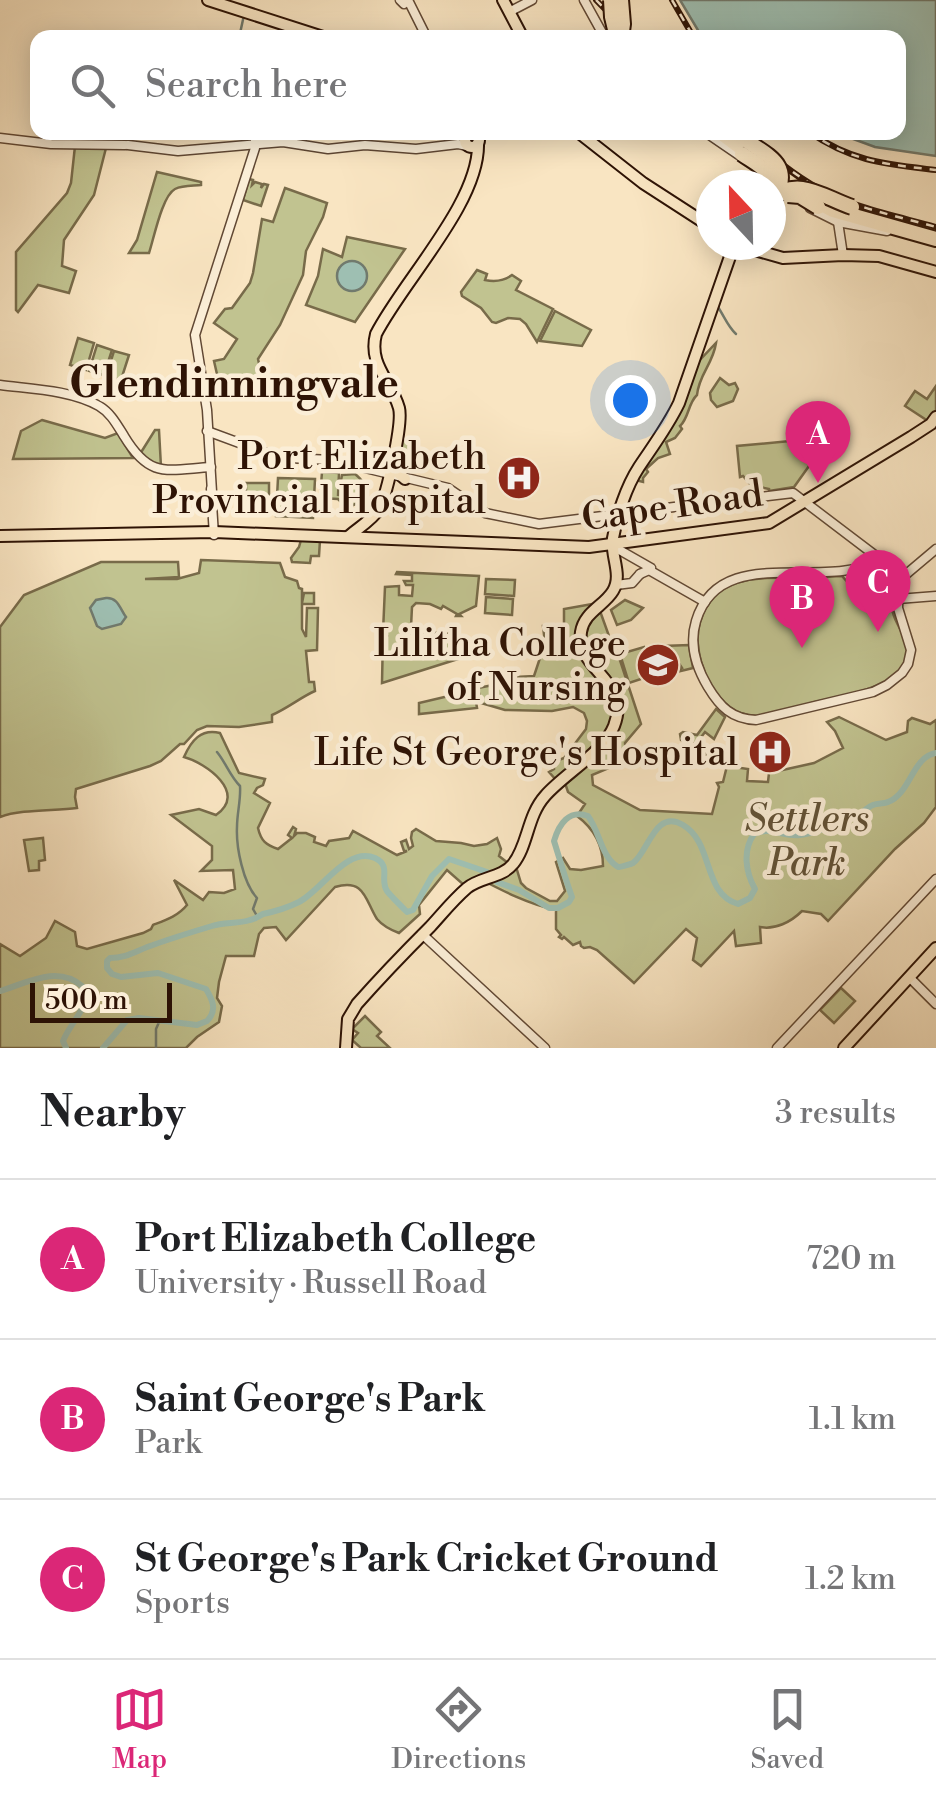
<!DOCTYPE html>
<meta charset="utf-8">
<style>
:root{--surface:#fff;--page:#f2f2f2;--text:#202124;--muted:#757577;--line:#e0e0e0;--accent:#db2777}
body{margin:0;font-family:"Libre Bodoni",serif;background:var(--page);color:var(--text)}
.compass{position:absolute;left:696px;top:170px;width:90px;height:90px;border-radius:50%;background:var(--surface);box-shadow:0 5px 25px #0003;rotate:338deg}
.scale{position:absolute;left:30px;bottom:25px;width:142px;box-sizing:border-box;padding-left:10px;border:5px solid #2e1305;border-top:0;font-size:28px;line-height:35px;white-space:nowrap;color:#2e1305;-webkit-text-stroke:8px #fbeed7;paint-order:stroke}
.you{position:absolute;left:630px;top:400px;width:35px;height:35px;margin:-25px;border:8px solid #fff;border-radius:50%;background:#1a73e8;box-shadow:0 0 0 15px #1a73e833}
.badge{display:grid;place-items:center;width:65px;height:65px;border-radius:50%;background:var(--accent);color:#fff;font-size:32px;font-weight:700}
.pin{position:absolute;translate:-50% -82px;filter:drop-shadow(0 2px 5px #0008)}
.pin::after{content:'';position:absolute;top:52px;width:35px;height:30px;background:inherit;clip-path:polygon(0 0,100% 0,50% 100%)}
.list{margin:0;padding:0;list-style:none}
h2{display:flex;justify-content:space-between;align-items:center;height:130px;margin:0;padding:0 40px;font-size:42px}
h2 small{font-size:32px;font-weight:400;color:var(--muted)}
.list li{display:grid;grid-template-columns:65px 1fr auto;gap:30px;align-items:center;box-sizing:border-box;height:160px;padding:0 40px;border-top:2px solid var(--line)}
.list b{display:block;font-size:38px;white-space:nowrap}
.list p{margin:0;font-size:32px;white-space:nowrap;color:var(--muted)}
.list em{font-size:32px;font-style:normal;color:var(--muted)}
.icon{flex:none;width:55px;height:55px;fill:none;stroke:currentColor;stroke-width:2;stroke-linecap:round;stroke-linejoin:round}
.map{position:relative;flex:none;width:936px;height:1048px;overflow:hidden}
.search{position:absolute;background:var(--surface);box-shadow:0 5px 25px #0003;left:30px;right:30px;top:30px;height:110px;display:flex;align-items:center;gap:25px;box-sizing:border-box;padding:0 35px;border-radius:20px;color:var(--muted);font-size:38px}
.sheet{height:610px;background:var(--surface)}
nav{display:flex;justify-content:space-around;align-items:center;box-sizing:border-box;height:140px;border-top:2px solid var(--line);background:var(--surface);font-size:28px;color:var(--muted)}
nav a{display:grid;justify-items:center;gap:5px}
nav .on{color:var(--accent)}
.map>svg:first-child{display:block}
.green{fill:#c1c390;stroke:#786b4a;stroke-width:2.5}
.water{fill:#9ebfb2;stroke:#717a6d;stroke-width:2.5}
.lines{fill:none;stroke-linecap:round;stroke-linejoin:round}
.stream{stroke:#717a6d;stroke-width:2.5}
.river{stroke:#9ebfb2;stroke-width:6}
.minor-casing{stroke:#614834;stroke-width:11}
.major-casing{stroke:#2e1305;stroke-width:14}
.highway-casing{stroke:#2e1305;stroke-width:18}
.minor{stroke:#fbeed7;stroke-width:8}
.major{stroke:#f9e5c2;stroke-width:10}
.highway{stroke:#f9e5c2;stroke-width:14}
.rail-casing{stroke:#2e1305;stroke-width:6}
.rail{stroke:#fbeed7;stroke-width:2.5;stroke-dasharray:8;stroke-linecap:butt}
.highway-bridge-casing{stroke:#2e1305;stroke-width:18;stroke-linecap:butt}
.highway-bridge{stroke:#f9e5c2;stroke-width:14}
.labels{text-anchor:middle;stroke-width:9;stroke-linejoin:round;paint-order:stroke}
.poi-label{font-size:38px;fill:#2e1305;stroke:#fbeed7;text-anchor:end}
.street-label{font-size:38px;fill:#2e1305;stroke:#fbeed7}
.park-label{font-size:38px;font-style:italic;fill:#615136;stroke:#fbeed7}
.quarter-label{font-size:42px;font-weight:bold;fill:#2e1305;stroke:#fbeed7}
</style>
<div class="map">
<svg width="936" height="1048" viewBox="0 0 936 1048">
<rect width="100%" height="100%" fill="#f9e5c2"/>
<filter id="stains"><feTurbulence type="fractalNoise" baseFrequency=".002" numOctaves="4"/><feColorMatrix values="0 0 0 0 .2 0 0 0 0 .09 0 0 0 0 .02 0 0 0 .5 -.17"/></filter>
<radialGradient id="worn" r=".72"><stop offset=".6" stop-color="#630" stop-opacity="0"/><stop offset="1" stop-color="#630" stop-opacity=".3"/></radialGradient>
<!-- green -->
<g class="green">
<path d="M75,146L106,148L94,195L64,240L62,266L76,271L69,293L38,285L18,312L16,310V252L67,193L71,183Z"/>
<path d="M157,172L201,182V185C194,186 183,185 175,189C162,196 154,238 149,253H129L137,240Z"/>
<path d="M249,179L253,180L252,185L255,182L262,184L261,188L264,184L268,185L261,206L243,200Z"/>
<path d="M285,188L327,203L323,217L306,251L303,275L280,325L258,359L264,386L209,398L206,385L219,383L214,361L224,359L237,339L214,323L225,309L232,308L250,283L253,273L262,219L273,222Z"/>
<path d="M347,237L405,249L355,322L306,305L318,276L323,249L342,257Z"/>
<path d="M477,270L487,274L485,280C495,282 504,281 512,275L521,281L516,290L553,309L537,342L526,324L520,319L508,318L496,323L492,322L481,308L462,296L461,292Z"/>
<path d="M555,311L591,330L582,346L540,341Z"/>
<path d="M78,338L94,343L86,370L70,365Z"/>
<path d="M716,343C713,364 699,374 697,395C688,403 689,418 680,426L682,429L675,438L666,442L670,454L658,458L646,469L648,472L643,478V482L639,481L638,479L698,362Z"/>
<path d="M97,345L112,350L104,375L89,371Z"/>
<path d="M114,351L129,355L121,380L106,376Z"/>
<path d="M720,378L729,385L735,383L738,389L733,401L717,407L711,400L710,393Z"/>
<path d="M936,386V411L930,420L928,421L905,406L915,391L927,399Z"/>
<path d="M42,420L105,438L118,433L133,458L13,459L21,431Z"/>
<path d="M155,430H159L161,467L155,465L140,454Z"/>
<path d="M400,437L428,454L427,458L405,468L406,471L402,473L395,465Z"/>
<path d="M790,441L814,459L794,487L769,491V489L751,485L743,476L740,477L737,446Z"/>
<path d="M322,472L339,473L338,496L342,475L355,474C371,486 365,504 346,507L338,499L320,498Z"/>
<path d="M278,478L315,479L313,518L276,516Z"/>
<rect x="246" y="483" width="23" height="32"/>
<path d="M301,540H320L319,556H311L310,563L292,562L291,558L299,547Z"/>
<path d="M201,560L280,563L285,577L297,581L299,588L302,589V603L304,593H314V604H302V629L306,637L307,608H318L317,650L306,651L309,682H314L315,691C301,697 288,708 272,715V722L239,727L207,726L197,730L184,744H180L161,761L150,766L76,789L75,797L77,808C54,811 21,809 0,817V627L24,595L101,562H178L179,577L145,579H177L199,573Z"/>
<path d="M868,571L878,584L887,585L890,588L885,593C891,601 890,604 893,613C896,625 906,635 907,648C909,688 844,695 815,702C795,707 768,719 748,715C713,709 690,653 700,622C716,569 769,579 811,578C822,578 832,576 842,576L850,585Z"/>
<path d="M397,572L479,576L476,606L459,614L461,616H456L457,614L443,606L441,609L430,604L416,603L412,607L411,627H406L405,636H412L411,643C419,627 440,633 456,635L462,644L463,656L477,653L382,683L383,635H386L383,632L385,587L399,586V595L412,596L413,585H406L404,581H412V575L396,574Z"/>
<path d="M486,579L515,580L514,596L485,594Z"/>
<path d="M486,597L513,599L512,615L485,613Z"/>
<path d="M625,600L643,608L631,620L617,625L611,610Z"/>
<path d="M598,603L578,636L615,703L609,733L557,781L549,772L554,769V762L564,758L586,729L587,721L584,713L573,707L552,711L505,710L481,703L478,688L508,682L516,677L534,676L545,643L543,626L564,627V609Z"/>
<path d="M600,611L609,636L587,644C583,631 589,619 600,611Z"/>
<path d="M613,639L641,724L625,743L626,754L621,756L623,762L592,775L593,785L640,810L712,814L719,787L717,783L723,782L727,766L748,769L747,781L768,782L769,773L814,763L843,748L835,731L827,722L839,717L886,740L907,732L908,721L912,718L930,724L936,720V807L924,823L895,849L828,921L821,914L802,911C791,922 775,930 760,927L761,943L736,946L734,931L701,966L693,960L697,938L686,929L634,983L597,950L590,947L584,948L581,946L580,942L573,945L564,937L562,939L559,937L561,935L556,929V910C528,904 503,891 478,878L465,886L447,870L419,905L420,914L399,933C391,930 382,925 377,919C365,900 365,878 335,887L286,940L276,927L264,928L259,934L254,956H226L219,982L217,998L222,1006L219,1022L197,1037L186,1048H0V944L20,956L46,938L55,921L75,932L77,946L87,949L143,933L151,929L153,925C166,920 178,916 187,905L174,880L203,900L209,892L224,893L235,889L233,870L201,871L212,860V846L171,815L199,809L216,815C248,793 206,763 184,757C191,741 201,728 220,733L239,773L265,779L263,785L257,788L254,793L270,803L258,828C261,841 266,845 278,849L292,838L288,835L293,827L296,829L294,836L297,833H306L315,837L314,842L326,846L329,841L349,838L353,831L397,855L407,851H404L401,842L406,840L409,849L413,846L411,838L412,832L416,829L436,841L461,843L474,846L487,844L497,838L501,849L499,856L517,870L521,883L526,888L550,901H557L565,891L556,862L563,858L570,869L581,870L603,866C603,845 593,828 577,816L585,804L568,792L565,783L611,740L619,693L611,679L589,650L590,646Z"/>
<path d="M689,645L693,668L677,672V670L682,668L676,659H672L670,654H665L663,646Z"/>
<path d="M644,647L648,660L643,662L646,672L653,675L629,683L620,654Z"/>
<path d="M474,690L477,708L419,714V703Z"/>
<path d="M716,709L725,717L714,739L705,732L699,740L702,746V750L707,755L685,753L692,743L681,740L680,734L683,732L697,735Z"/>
<path d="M43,838L45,860L39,861V870L29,871L24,840Z"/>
<path d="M841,988L855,1001L834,1023L820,1010Z"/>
<path d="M365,1016L381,1032L377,1036L390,1048H361L352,1040L358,1033L352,1029Z"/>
</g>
<!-- water -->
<g class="water">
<path d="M680,0H936V156L875,147L837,133L898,132V38L702,37Z"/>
<circle cx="352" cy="276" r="15"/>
<path d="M106,598C118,597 120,609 126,617L121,624L102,629L97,626L90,608L96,600Z"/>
</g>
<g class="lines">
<!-- stream -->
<g class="stream">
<path d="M239,38L244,15"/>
<path d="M718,307C724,316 728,327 736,334"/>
<path d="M217,752C226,763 230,776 240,786C241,800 237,813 237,827C236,847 243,883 257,898L253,909L257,916"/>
<path d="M156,1048V1029L160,1020"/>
</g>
<!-- river -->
<g class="river">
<path d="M0,991C25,984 57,964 82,986C88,991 88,993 86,1000C81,1015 69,1026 63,1041L66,1048"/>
<path d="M103,1048L127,1020L139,1018L197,1025L207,1021C218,1010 212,999 206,989L158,973L121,977L112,974L107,968V961L110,958C127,958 137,950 153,945C172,938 192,932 212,926C224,922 238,924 250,920C255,919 259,916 263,914C277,911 287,908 299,902C322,890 347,846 375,858C392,866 379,879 387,891C389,894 402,907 407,912L413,910L432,876L449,859L487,872L497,882L519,890L549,908H558L569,902L572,897C565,878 560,860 554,841C559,824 569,809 588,816C600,832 601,857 618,867C621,867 631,864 633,863C648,853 655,808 683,825C714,843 702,893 738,904L750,898L755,889C746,873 742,851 754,834C770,826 783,837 800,835C816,833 845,821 860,814C864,811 868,807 873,805C878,803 884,804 888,802C911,793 912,757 936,753"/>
</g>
<!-- minor casing -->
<g class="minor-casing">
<g id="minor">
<path d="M400,0L404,4L408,0L427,38"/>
<path d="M584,0L605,38"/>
<path d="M509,12L532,0"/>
<path d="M705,132L743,158"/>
<path d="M0,138L51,144L125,145"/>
<path d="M128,145L178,151L283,142L328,149L365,145L416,149L458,144L467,146"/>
<path d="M810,208L838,222L887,231"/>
<path d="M838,222L843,255"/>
<path d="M0,385C31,389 71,390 99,406C111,413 117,425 124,436C150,479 166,470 211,467"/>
<path d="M207,431L280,458L292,459"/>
<path d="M288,458L332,460L448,488L485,513L539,524L682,506"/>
<path d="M211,489L214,535"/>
<path d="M212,492L207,410L195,335L255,148V140"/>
<path d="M686,506L793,493L901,575"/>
<path d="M616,548L651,568"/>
<path d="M881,559C826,593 720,541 696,621C689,644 696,667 708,687C720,707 732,719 756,720L873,692L887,685L902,673L908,664L911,650L898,608L899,577L902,575"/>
<path d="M640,574L649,570L705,602"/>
<path d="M904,576L936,549"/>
<path d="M616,585L632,583L640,574"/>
<path d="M898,599L936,596"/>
<path d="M422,934L545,1048"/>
<path d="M909,977L936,1004"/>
<path d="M777,1048L936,879"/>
</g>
</g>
<!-- major casing -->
<g class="major-casing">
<g id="major">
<path d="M208,0L326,38"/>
<path d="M503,0L523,38"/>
<path d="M578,132L643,183L711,227"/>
<circle cx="472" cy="140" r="7"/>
<path d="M737,245L783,258L843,255L879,256L936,272"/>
<path d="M392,459L396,471L405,479"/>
<path d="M0,536L214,532L589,547L769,523L911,437L931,424L936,417"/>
<path d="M349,536C358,528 372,520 379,509C387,495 403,423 399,408C391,380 368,365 376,334C403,281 480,202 478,143"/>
<path d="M346,1048L348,1019L357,1004C380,978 405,952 430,927C442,914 453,900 467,888C480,877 502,878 513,864C528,846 527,816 545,796C564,774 604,752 614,726C632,680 576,671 581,632C584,612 604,606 613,591C623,575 610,555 613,538C617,515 626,487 639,467C653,446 668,426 679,403L734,245"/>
<path d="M844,1048L936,948"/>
</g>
</g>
<!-- highway casing -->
<g class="highway-casing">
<g id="highway">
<path d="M720,132L756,159"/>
<path d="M773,171L811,198L833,210L936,239"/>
</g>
</g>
<!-- minor -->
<use href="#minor" class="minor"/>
<!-- major -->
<use href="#major" class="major"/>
<!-- highway -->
<use href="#highway" class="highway"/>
<!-- rail casing -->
<g class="rail-casing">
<g id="rail">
<path d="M596,0L633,38"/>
<path d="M672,0L694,38"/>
<path d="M743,132C767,152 791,173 818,188C854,208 897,216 936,227"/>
<path d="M809,132C853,162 885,164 936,170"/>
</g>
</g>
<!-- rail -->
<use href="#rail" class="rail"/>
<!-- highway-bridge casing -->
<g class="highway-bridge-casing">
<g id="highway-bridge">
<path d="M611,0L612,17L617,38"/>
<path d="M621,38L623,24L621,0"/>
<path d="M747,141C770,157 792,165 775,198"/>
<path d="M742,154C756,164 776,172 771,191"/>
<path d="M788,195L800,196L818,207"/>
<path d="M771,198C800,176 824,198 852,207"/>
</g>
</g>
<!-- highway-bridge -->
<use href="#highway-bridge" class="highway-bridge"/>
</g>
<!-- icons -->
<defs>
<g id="hospital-disc" transform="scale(2.25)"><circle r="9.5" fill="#8f2418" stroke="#fbeed7"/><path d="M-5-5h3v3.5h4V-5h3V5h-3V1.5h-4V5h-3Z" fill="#fff"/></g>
<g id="university-disc" transform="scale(2.25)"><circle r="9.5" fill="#8f2418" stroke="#fbeed7"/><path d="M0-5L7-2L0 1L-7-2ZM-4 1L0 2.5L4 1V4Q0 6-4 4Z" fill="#fff"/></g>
</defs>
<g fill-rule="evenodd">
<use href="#hospital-disc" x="519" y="478"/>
<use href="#university-disc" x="658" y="665"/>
<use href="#hospital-disc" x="770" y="752"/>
</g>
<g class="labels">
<!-- poi labels -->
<g class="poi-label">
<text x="486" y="469">Port Elizabeth<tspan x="486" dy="44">Provincial Hospital</tspan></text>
<text x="626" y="656">Lilitha College<tspan x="626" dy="44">of Nursing</tspan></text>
<text x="738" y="765">Life St George's Hospital</text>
</g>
<!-- street labels -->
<g class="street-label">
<text transform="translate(672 505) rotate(-8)" y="13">Cape Road</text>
</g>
<!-- park labels -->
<g class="park-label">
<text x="807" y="831">Settlers<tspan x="807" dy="44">Park</tspan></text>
</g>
<!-- quarter labels -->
<g class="quarter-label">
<text x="234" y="397">Glendinningvale</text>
</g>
</g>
<rect width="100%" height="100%" filter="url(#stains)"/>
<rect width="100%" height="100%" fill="url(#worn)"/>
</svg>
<svg class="compass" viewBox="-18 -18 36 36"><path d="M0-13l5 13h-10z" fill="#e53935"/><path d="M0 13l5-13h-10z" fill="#757577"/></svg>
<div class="scale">500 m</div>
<div class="you"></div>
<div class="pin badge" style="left:818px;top:483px">A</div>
<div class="pin badge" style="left:802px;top:648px">B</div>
<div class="pin badge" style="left:878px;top:632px">C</div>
<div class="search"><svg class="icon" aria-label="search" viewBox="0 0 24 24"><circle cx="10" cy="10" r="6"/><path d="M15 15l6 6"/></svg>Search here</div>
</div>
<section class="sheet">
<h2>Nearby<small>3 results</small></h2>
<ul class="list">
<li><span class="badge">A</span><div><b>Port Elizabeth College</b><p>University · Russell Road</p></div><em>720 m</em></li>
<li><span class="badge">B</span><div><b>Saint George's Park</b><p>Park</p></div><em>1.1 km</em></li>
<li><span class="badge">C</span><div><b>St George's Park Cricket Ground</b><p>Sports</p></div><em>1.2 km</em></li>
</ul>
</section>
<nav>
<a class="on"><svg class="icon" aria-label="map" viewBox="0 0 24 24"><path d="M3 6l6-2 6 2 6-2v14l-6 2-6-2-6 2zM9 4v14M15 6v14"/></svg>Map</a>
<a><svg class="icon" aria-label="directions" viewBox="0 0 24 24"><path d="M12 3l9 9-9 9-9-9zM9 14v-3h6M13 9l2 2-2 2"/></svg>Directions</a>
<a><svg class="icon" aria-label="saved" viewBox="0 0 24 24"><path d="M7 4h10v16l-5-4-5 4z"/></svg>Saved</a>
</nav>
